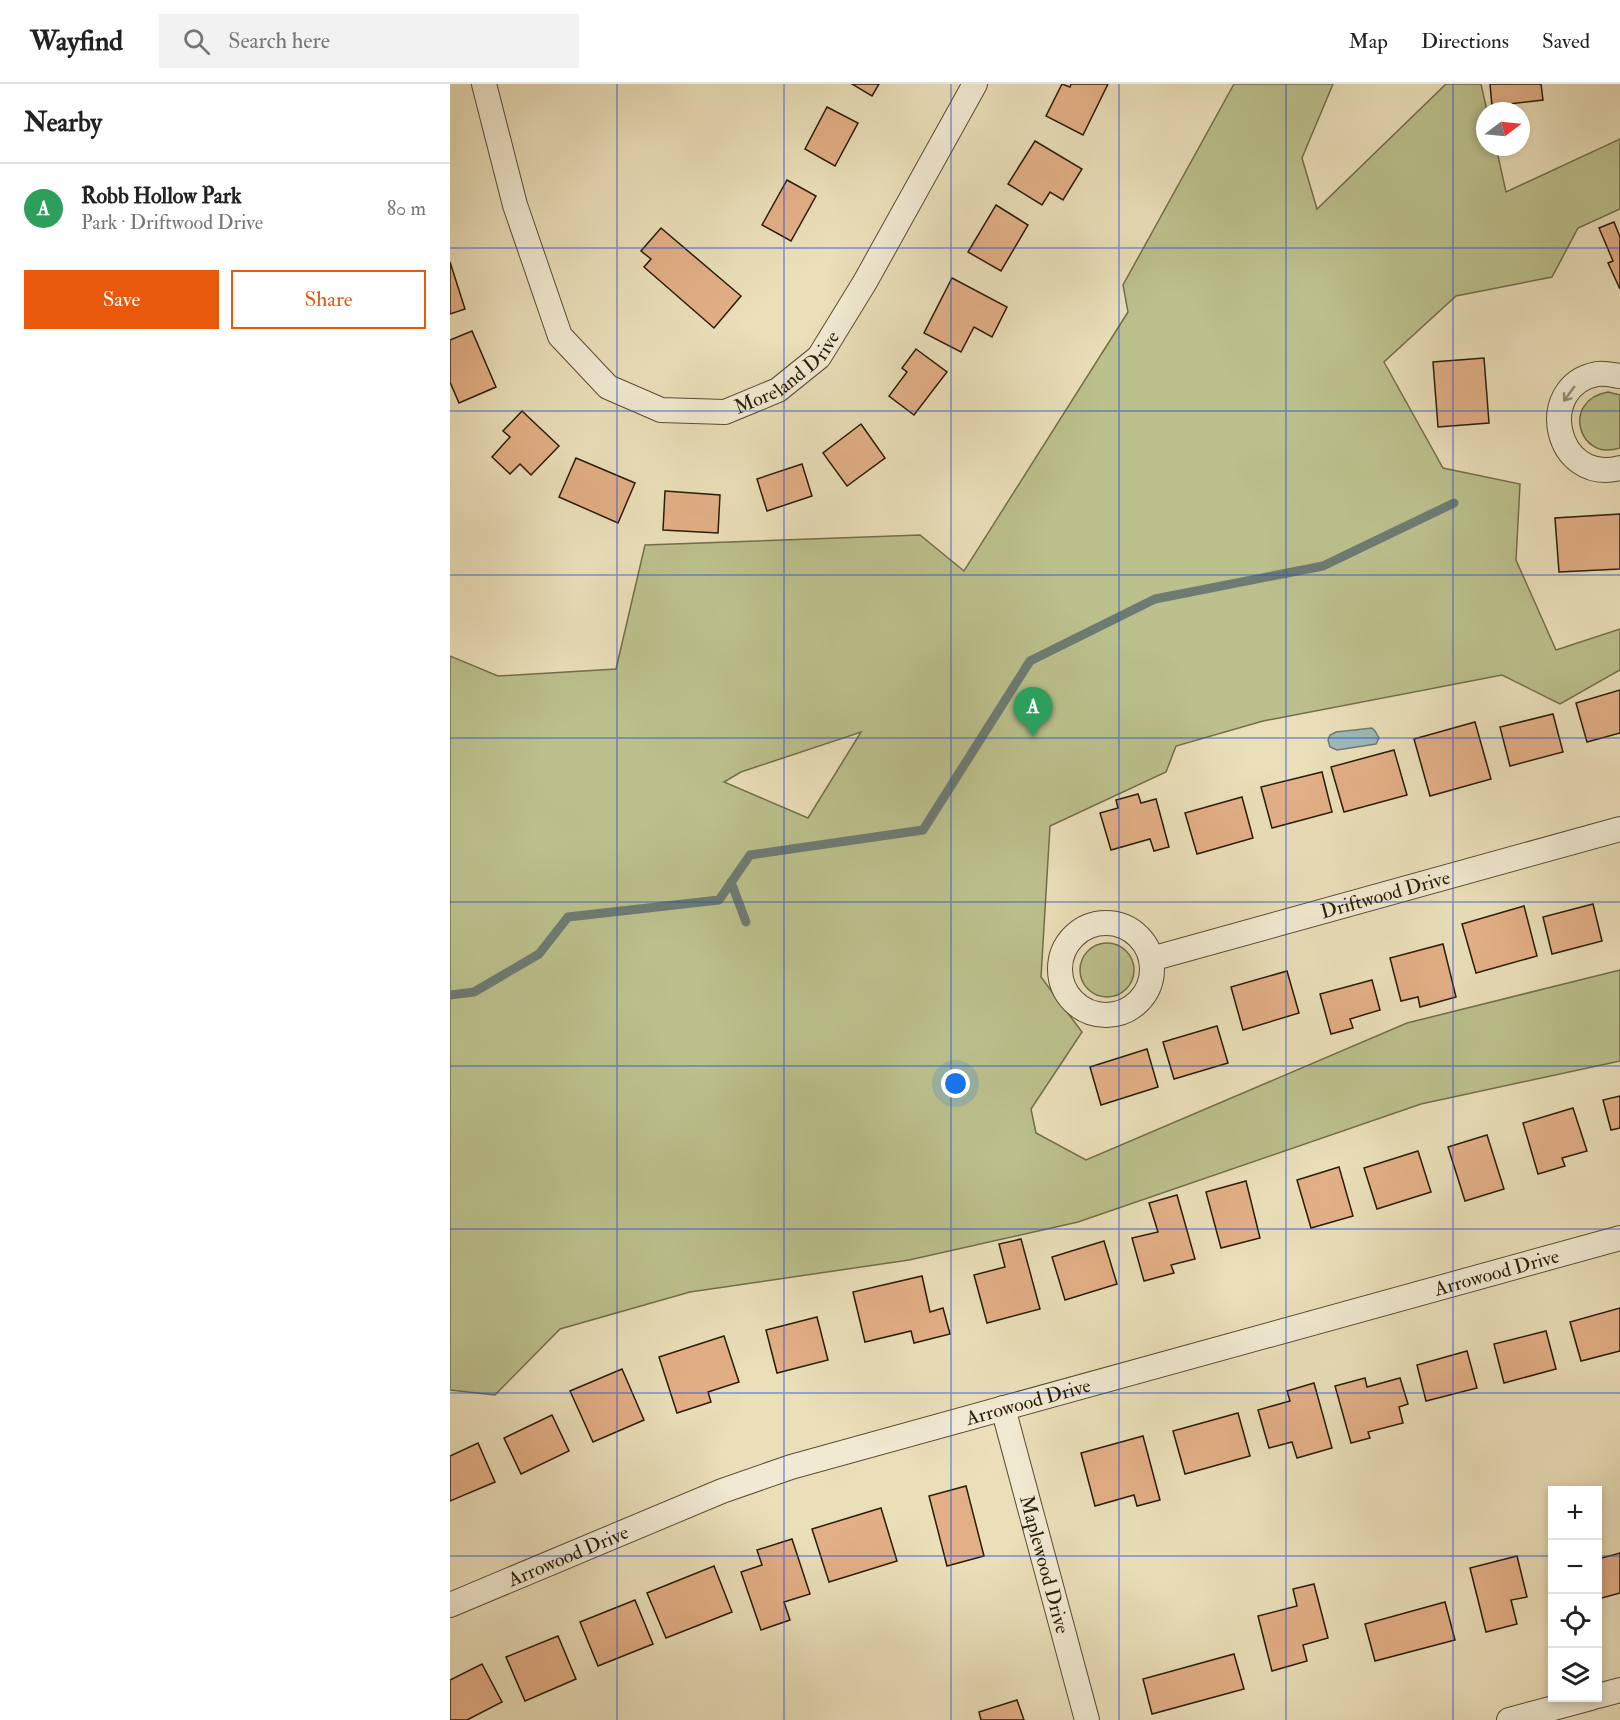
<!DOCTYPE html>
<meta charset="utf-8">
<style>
:root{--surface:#fff;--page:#f2f2f2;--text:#222;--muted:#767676;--line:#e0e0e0;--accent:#ea580c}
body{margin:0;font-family:"IM FELL Double Pica",serif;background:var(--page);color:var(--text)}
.controls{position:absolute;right:18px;bottom:18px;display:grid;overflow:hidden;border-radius:0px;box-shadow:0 3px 9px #0003}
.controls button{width:54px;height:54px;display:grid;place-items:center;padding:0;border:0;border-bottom:2px solid var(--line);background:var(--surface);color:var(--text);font:30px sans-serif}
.compass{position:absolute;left:1026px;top:18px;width:54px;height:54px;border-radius:50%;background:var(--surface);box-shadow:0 3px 9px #0003;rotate:74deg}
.you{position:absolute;left:506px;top:1000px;width:21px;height:21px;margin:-15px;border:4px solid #fff;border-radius:50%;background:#1a73e8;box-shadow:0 0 0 9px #1a73e833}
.badge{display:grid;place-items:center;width:39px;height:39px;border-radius:50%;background:var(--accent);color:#fff;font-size:20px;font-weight:700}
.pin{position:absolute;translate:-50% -50px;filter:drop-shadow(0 2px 3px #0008)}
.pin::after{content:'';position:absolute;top:32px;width:21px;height:18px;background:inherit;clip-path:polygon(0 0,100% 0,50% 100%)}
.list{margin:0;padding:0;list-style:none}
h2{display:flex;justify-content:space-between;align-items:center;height:78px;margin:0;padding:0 24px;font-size:26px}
h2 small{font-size:20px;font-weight:400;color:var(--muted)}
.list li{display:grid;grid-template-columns:39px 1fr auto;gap:18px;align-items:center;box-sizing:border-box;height:90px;padding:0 24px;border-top:2px solid var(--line)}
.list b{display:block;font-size:22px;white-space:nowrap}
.list p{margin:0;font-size:20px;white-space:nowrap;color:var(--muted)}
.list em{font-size:20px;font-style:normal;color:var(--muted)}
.actions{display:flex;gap:12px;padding:18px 24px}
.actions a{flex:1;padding:14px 0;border:2px solid var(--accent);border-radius:0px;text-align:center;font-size:21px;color:var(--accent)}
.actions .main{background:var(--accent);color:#fff}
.icon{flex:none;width:33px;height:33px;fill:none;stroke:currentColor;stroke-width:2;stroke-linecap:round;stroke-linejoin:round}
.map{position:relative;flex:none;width:1170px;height:1636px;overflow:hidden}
header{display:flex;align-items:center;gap:36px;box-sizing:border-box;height:84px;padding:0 30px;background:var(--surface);border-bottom:2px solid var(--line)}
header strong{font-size:28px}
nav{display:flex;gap:33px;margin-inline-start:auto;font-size:21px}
.search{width:420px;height:54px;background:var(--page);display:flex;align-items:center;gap:15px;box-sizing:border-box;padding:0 21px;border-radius:0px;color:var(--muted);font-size:22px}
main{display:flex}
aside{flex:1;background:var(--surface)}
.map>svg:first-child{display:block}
.green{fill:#bbc08c;stroke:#726e4a;stroke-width:1.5;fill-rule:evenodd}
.water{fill:#9cbaba;stroke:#6e7b73;stroke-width:1.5}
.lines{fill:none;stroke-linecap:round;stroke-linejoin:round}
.stream{stroke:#6e7b73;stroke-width:9}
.building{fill:#e3af86;stroke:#2a1c08;stroke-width:1.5}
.minor-casing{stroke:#5a4d34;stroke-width:26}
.minor{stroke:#f1ead2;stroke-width:24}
.oneway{stroke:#978d77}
.grid{fill:none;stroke:#1d4ed8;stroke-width:1.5;stroke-opacity:0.55}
.labels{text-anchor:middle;stroke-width:4.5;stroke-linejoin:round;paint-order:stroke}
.street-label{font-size:20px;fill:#2a1c08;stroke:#f1ead2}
</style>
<header>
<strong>Wayfind</strong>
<div class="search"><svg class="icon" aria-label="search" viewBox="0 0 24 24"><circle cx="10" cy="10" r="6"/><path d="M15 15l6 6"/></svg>Search here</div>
<nav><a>Map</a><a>Directions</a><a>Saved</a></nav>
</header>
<main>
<aside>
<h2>Nearby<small></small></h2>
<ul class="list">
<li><span class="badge" style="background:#2e9e5b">A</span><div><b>Robb Hollow Park</b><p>Park · Driftwood Drive</p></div><em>80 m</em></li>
</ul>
<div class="actions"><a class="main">Save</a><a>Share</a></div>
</aside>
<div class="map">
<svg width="1170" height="1636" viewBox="0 0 1170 1636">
<rect width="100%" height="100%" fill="#eadfb9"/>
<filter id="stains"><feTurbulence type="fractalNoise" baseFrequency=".00333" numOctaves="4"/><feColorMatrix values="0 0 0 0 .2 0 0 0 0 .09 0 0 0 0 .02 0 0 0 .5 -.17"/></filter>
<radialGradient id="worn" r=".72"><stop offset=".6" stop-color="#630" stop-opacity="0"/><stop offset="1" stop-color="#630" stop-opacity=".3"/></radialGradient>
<!-- green -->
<g class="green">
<path d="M784,0H883L852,74L867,125L996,0H1031L1037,27H1035V63H1046L1056,108L1170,55V125L1128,144L1102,193L1006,212L934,278L993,384L1070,400L1066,476L1106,566L1170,545V586L1110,620L1052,591L813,637L726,662L716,688L600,742L591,893L632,948L581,1025L586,1049L636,1076L957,939L1170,886V977L971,1020L628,1138L459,1176L240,1208L110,1245L45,1311L0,1306V572L48,592L166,585L195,461L470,451L514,487L678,228L673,201ZM411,648L358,734L274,698L291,688Z"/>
<path d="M1158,308L1170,311V364C1128,378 1111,316 1158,308Z"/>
<circle cx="657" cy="886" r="27"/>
</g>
<!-- water -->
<path class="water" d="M922,644L925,647L929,654L926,660L887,666L880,663L878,656L880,651L886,648Z"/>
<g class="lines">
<!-- stream -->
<g class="stream">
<path d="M281,798L296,838"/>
<path d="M0,911L24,908L89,870L118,833L269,816L300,771L473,746L580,577L705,515L873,482L1004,419"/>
</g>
</g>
<!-- building -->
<g class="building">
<path d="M402,0H429L422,12Z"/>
<path d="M612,0L620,3L621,0H658L633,51L596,32Z"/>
<path d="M1040,0H1091L1093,16L1042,22Z"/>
<path d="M377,23L408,39L385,82L355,65Z"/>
<path d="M585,57L632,85L613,116L600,108L592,121L558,100Z"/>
<path d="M337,96L366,112L341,157L312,141Z"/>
<path d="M546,121L578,141L551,187L518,168Z"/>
<path d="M1164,138L1170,153V205L1158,179L1163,177L1149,144Z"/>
<path d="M211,144L291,212L264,244L194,183L201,175L191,167Z"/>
<path d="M0,178L15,225L0,230Z"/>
<path d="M502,194L557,223L542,253L524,243L511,268L474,249Z"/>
<path d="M22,247L46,303L9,319L0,298V256Z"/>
<path d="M466,265L497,288L464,331L439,312L457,288L452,284Z"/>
<path d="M1034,274L1039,339L988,343L983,278Z"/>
<path d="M72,327L109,362L81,391L70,380L60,390L42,373L60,353L53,347Z"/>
<path d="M411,340L435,374L397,402L373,369Z"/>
<path d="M126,374L185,399L168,439L109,413Z"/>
<path d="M352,380L362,412L317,427L307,395Z"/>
<path d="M215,407L270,411L268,449L213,446Z"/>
<path d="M1170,430V485L1109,488L1105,434Z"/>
<path d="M1170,606V649L1137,658L1126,619Z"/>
<path d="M1103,630L1113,668L1060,682L1050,643Z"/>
<path d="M1025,638L1041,695L980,712L964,655Z"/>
<path d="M944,666L957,711L894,728L881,683Z"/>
<path d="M872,688L882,728L822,744L811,703Z"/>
<path d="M688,710L691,719L706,715L719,763L704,767L700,755L661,766L650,729L668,724L666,716Z"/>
<path d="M792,713L803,754L747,770L735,729Z"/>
<path d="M1143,820L1152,857L1102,870L1093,833Z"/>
<path d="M1074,822L1087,872L1026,889L1012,840Z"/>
<path d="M993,860L1006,913L970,923L968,913L951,917L940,874Z"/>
<path d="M837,887L849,929L793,946L781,903Z"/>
<path d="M922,896L930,926L900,935L903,944L881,950L870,910Z"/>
<path d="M767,942L778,979L724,995L713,958Z"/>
<path d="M697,965L708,1003L651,1021L640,983Z"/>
<path d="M1170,1012V1044L1161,1046L1153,1016Z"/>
<path d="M1123,1024L1137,1067L1112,1074L1115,1082L1088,1090L1073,1039Z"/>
<path d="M1037,1051L1054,1105L1015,1117L998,1063Z"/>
<path d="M968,1067L981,1108L927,1125L914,1084Z"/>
<path d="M889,1083L903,1132L861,1144L847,1096Z"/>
<path d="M796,1097L810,1154L771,1164L756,1108Z"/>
<path d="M727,1111L745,1175L721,1181L724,1189L694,1197L682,1154L708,1148L699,1119Z"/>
<path d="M571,1155L590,1225L537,1239L524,1191L555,1183L549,1160Z"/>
<path d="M654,1157L667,1200L615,1216L602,1173Z"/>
<path d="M472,1192L480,1228L493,1224L500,1250L464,1259L461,1247L415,1258L403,1208Z"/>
<path d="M1170,1224V1267L1131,1277L1120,1238Z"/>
<path d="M367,1233L378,1276L327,1289L316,1246Z"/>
<path d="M1096,1247L1106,1285L1054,1299L1044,1260Z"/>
<path d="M274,1252L289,1298L258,1308L261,1318L227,1329L209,1273Z"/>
<path d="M1017,1267L1027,1304L976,1317L967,1281Z"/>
<path d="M172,1285L194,1336L143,1358L120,1307Z"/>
<path d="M915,1294L917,1303L950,1294L958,1320L949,1323L953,1339L918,1348L920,1354L901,1359L885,1302Z"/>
<path d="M864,1299L882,1364L847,1374L842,1358L819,1364L808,1326L840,1317L837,1307Z"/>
<path d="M788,1329L800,1372L735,1390L723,1347Z"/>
<path d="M102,1331L119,1367L71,1390L54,1354Z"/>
<path d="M693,1352L710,1416L687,1422L684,1411L645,1422L631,1369Z"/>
<path d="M28,1359L45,1398L0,1417V1372Z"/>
<path d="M516,1402L534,1472L497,1482L479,1412Z"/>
<path d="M431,1424L447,1477L379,1498L362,1445Z"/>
<path d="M342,1455L360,1510L334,1518L340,1536L311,1546L291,1488L312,1481L307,1466Z"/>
<path d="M1170,1469V1509L1148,1515V1475Z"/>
<path d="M1067,1472L1077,1513L1061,1516L1067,1540L1036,1548L1020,1484Z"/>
<path d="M264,1482L282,1528L216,1554L197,1509Z"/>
<path d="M864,1500L878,1554L853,1561L857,1577L822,1587L808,1532L847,1522L843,1505Z"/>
<path d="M185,1516L203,1560L148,1582L130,1538Z"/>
<path d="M995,1518L1005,1556L925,1577L915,1540Z"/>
<path d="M108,1552L126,1595L75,1617L56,1573Z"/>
<path d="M784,1570L794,1605L702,1630L693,1595Z"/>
<path d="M32,1580L52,1618L17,1636H0V1596Z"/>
<path d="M567,1616L574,1636H531L529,1628Z"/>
</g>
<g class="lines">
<!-- minor casing -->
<g class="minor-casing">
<g id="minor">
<path id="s1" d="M34,0L65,121L110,252L158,303L211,326L275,328L328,306L369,273L415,198L525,0"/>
<path d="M1170,292C1163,291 1154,289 1147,290C1084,302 1105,401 1170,384"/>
<circle cx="656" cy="885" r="46"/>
<path id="s2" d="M701,875L1170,745"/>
<path id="s3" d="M553,1324L637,1636"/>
<path id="s4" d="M0,1521L272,1407L341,1383L1170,1154"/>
<path d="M1148,1612L1170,1606"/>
<path d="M1059,1636L1141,1614"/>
</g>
</g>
<!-- minor -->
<use href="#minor" class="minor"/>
</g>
<!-- one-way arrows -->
<defs><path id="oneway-shaft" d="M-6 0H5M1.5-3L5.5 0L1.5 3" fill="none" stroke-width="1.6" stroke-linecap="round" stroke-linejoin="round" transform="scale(1.5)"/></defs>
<use class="oneway" href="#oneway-shaft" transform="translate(1119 310) rotate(126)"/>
<!-- grid -->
<path class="grid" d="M167,0V1636M334,0V1636M501,0V1636M669,0V1636M836,0V1636M1003,0V1636M0,164H1170M0,327H1170M0,491H1170M0,654H1170M0,818H1170M0,982H1170M0,1145H1170M0,1309H1170M0,1472H1102M1148,1472H1170"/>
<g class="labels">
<!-- street labels -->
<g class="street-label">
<text dy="7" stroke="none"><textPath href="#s1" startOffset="530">Moreland Drive</textPath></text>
<text dy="7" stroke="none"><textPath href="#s2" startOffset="243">Driftwood Drive</textPath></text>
<text dy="7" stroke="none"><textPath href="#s4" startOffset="1100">Arrowood Drive</textPath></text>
<text dy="7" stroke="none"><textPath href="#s4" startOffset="614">Arrowood Drive</textPath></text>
<text dy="7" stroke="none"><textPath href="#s4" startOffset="128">Arrowood Drive</textPath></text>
<text dy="7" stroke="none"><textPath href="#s3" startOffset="162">Maplewood Drive</textPath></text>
</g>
</g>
<rect width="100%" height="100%" filter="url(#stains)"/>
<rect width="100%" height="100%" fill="url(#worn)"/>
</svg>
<div class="controls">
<button>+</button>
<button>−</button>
<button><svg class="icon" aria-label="locate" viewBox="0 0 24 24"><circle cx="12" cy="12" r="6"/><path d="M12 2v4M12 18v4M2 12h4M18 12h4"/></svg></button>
<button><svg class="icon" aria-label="layers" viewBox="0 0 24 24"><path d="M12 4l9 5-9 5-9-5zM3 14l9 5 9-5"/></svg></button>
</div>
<svg class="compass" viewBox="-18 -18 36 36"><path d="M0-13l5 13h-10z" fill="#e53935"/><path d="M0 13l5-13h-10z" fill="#767676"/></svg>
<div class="you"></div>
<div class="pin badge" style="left:583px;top:653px;background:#2e9e5b">A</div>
</div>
</main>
